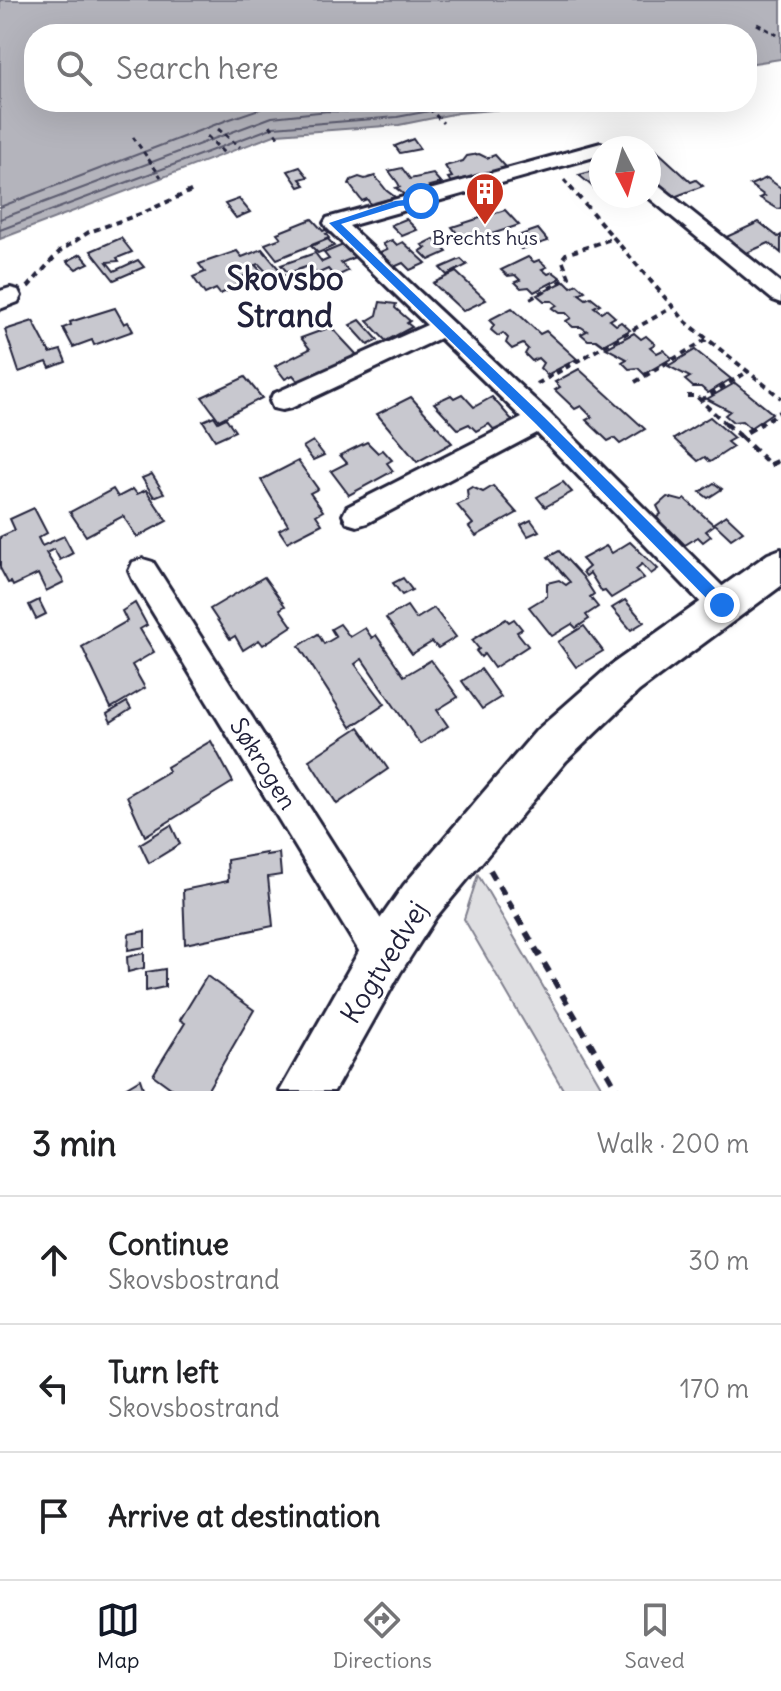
<!DOCTYPE html>
<meta charset="utf-8">
<style>
:root{--surface:#fff;--page:#f2f2f2;--text:#202124;--muted:#757577;--line:#e0e0e0;--accent:#111827}
body{margin:0;font-family:Delius,sans-serif;background:var(--page);color:var(--text)}
.compass{position:absolute;left:589px;top:136px;width:72px;height:72px;border-radius:50%;background:var(--surface);box-shadow:0 8px 32px #0002;rotate:174deg}
.stop{position:absolute;width:24px;height:24px;margin:-18px;border:6px solid #1a73e8;border-radius:50%;background:#fff}
.stop.end{background:#1a73e8;border-color:#fff;box-shadow:0 2px 8px #0008}
.list{margin:0;padding:0;list-style:none}
h2{display:flex;justify-content:space-between;align-items:center;height:104px;margin:0;padding:0 32px;font-size:34px}
h2 small{font-size:26px;font-weight:400;color:var(--muted)}
.list li{display:grid;grid-template-columns:52px 1fr auto;gap:24px;align-items:center;box-sizing:border-box;height:128px;padding:0 32px;border-top:2px solid var(--line)}
.list b{display:block;font-size:30px;white-space:nowrap}
.list p{margin:0;font-size:26px;white-space:nowrap;color:var(--muted)}
.list em{font-size:26px;font-style:normal;color:var(--muted)}
.icon{flex:none;width:44px;height:44px;fill:none;stroke:currentColor;stroke-width:2;stroke-linecap:round;stroke-linejoin:round}
.map{position:relative;flex:none;width:781px;height:1091px;overflow:hidden}
.search{position:absolute;background:var(--surface);box-shadow:0 8px 32px #0002;left:24px;right:24px;top:24px;height:88px;display:flex;align-items:center;gap:20px;box-sizing:border-box;padding:0 28px;border-radius:32px;color:var(--muted);font-size:30px}
.sheet{height:488px;background:var(--surface)}
nav{display:flex;justify-content:space-around;align-items:center;box-sizing:border-box;height:112px;border-top:2px solid var(--line);background:var(--surface);font-size:22px;color:var(--muted)}
nav a{display:grid;justify-items:center;gap:4px}
nav .on{color:var(--accent)}
.map>svg:first-child{display:block}
.green{fill:#dfdfe2;stroke:#80808e;stroke-width:2}
.water{fill:#b4b4bc;stroke:#7a7a88;stroke-width:2}
.lines{fill:none;stroke-linecap:round;stroke-linejoin:round}
.shore{stroke:#5c5c6f;stroke-width:2}
.building{fill:#c8c8cf;stroke:#22223b;stroke-width:2}
.minor-casing{stroke:#22223b;stroke-width:6}
.tertiary-casing{stroke:#22223b;stroke-width:6}
.path-far3{stroke:#22223b;stroke-width:3;stroke-dasharray:5 4;stroke-linecap:butt}
.path-far2{stroke:#22223b;stroke-width:4;stroke-dasharray:6 5;stroke-linecap:butt}
.path-far1{stroke:#22223b;stroke-width:5;stroke-dasharray:8 6;stroke-linecap:butt}
.path{stroke:#22223b;stroke-width:6;stroke-dasharray:10 8;stroke-linecap:butt}
.minor{fill:#fff;fill-rule:evenodd}
.tertiary{fill:#fff;fill-rule:evenodd}
.route{fill:#1a73e8}
.labels{text-anchor:middle;stroke-width:6;stroke-linejoin:round;paint-order:stroke}
.far-poi-label{font-size:20px;fill:#22223b;stroke:#fff}
.street-label{font-size:24px;fill:#22223b;stroke:#fff}
.near-street-label{font-size:28px;fill:#22223b;stroke:#fff}
.district-label{font-size:32px;font-weight:bold;fill:#22223b;stroke:#fff}
</style>
<div class="map">
<svg width="781" height="1091" viewBox="0 0 781 1091">
<rect width="100%" height="100%" fill="#fff"/>
<filter id="ink" filterUnits="userSpaceOnUse"><feTurbulence type="fractalNoise" baseFrequency=".0125" numOctaves="2"/><feDisplacementMap in="SourceGraphic" scale="16" xChannelSelector="R" yChannelSelector="G"/><feConvolveMatrix kernelMatrix="1 2 1 2 8 2 1 2 1" color-interpolation-filters="sRGB"/></filter>
<g filter="url(#ink)">
<!-- green -->
<path class="green" d="M478,875L604,1091H564L464,919Z"/>
<!-- water -->
<path class="water" d="M0,0H781V59L747,64V34H34V102H532L515,108L458,113L399,125L277,134L0,239Z"/>
<g class="lines">
<!-- shore -->
<g class="shore">
<path d="M0,207L230,119L268,106L294,102"/>
<path d="M0,219L272,117L328,111L359,112L428,102"/>
<path d="M0,230L274,127L397,117L457,106L502,102"/>
</g>
</g>
<!-- building -->
<g class="building">
<path d="M413,139L420,149L400,153L395,146Z"/>
<path d="M656,150L691,182L696,180L703,186L674,197L649,175V151Z"/>
<path d="M479,154L487,158L495,155L506,167L497,170L502,175L460,186L457,182L452,184L448,178L452,177L445,166L463,161L467,156Z"/>
<path d="M300,167L308,177L300,179L305,185L299,187L288,171Z"/>
<path d="M402,168L410,179L433,174L441,183L429,186L435,193L407,197L396,188L400,187L398,183L389,171Z"/>
<path d="M601,169V194L579,175Z"/>
<path d="M375,176L387,191L395,197L371,205L367,199L362,201L349,184L351,180L359,177L365,179Z"/>
<path d="M767,178L781,188V208L778,209L760,198L765,196L750,185Z"/>
<path d="M239,199L250,212L236,218L225,204Z"/>
<path d="M505,210L519,225L465,243L452,227Z"/>
<path d="M312,219L323,231L327,229L331,233L326,234L329,238L277,259L265,244L281,238L277,233Z"/>
<path d="M406,219L417,230L402,236L391,225Z"/>
<path d="M759,222L778,237L781,235V253L769,243L742,255L722,239Z"/>
<path d="M538,229L548,241L521,249L512,238Z"/>
<path d="M121,238L132,252L117,258L119,261L107,262L114,271L138,260L144,267L114,280L91,251Z"/>
<path d="M328,239L334,246L318,253L311,246Z"/>
<path d="M434,239L447,252L429,260L420,251L426,248L422,245Z"/>
<path d="M392,240L397,245L403,242L426,263L410,270L403,263L394,267L380,252L387,249L383,244Z"/>
<path d="M348,243L360,255L341,263L348,271L335,277L328,269L317,274L309,266L288,273L281,265L315,253L322,262L329,259L324,253Z"/>
<path d="M262,249L284,275L273,279L259,264L255,265L260,270L235,280L239,286L220,294L216,289L205,294L193,277L205,272L199,264L237,251L242,257Z"/>
<path d="M81,254L89,263L76,269L67,261Z"/>
<path d="M528,257L534,262L539,260L547,267L542,269L548,274L553,272L561,278L534,292L529,287L521,288L515,282L520,280L515,275L508,276L501,270Z"/>
<path d="M461,259L467,265L447,275L440,268Z"/>
<path d="M456,272L486,300L463,311L433,283Z"/>
<path d="M565,281L571,287L577,284L585,291L579,294L586,299L591,297L600,304L594,307L601,312L606,309L615,317L610,320L616,325L621,322L630,330L603,345L596,340H588L581,334L587,331L581,327H573L566,321L571,318L566,313H559L552,308L557,305L552,301H544L537,295Z"/>
<path d="M380,302L396,304L395,308L410,321L407,323L412,327L386,341L367,321L377,315Z"/>
<path d="M115,308L124,324L128,322L133,331L94,345L92,340L73,347L63,328L71,325L70,322Z"/>
<path d="M512,308L540,334L546,331L577,359L547,375L540,368L543,363L538,358L532,361L525,354L528,349L523,344L512,349L506,343L508,338L503,333L498,336L491,330L494,325L489,320Z"/>
<path d="M360,320L378,340L368,345L350,325Z"/>
<path d="M33,321L50,353L61,350L66,362L50,368L47,362L19,372L5,330Z"/>
<path d="M331,327L358,356L299,382L293,375L285,379L275,366L310,349L301,338Z"/>
<path d="M634,333L641,339L646,336L655,344L650,347L657,353L663,350L672,358L644,374L638,368L629,369L622,362L627,359L606,348Z"/>
<path d="M695,350L731,379L708,393L701,387H693L685,380L690,377L668,366Z"/>
<path d="M579,369L645,429L620,444L614,438L608,441L586,420L592,417L581,406L575,409L555,390L560,387L555,382Z"/>
<path d="M245,377L262,398L219,420L202,397Z"/>
<path d="M735,383L772,413L750,428L742,421L733,422L725,415L730,411L707,399Z"/>
<path d="M462,394L474,407L492,397L513,421L495,431L489,424L476,431L469,424L458,429L434,403L451,395L454,398Z"/>
<path d="M411,397L452,443L417,462L377,414Z"/>
<path d="M214,416L218,422L226,418L235,431L215,440L203,421Z"/>
<path d="M710,417L734,438L727,442L733,447L710,462L705,457L698,461L674,439Z"/>
<path d="M313,441L324,455L313,460L303,447Z"/>
<path d="M367,442L378,453L383,450L392,460L387,463L393,471L349,495L331,471L347,463L340,455Z"/>
<path d="M298,461L318,489L310,493L323,511L316,515L322,524L287,542L279,530L288,525L261,480Z"/>
<path d="M152,474L164,493L154,497L142,478Z"/>
<path d="M563,482L572,492L545,507L537,497Z"/>
<path d="M714,483L722,489L708,498L700,492Z"/>
<path d="M493,486L517,513L476,536L469,527L473,524L457,505L468,500L467,490L472,487L483,492Z"/>
<path d="M113,489L118,497L133,489L137,494L146,490L167,521L137,537L123,516L86,536L70,512Z"/>
<path d="M667,497L682,501L685,499L714,525L706,531L711,536L703,542L698,537L685,545L669,529H664L657,517L661,514L657,506Z"/>
<path d="M34,508L47,533L38,538L42,546L64,536L73,553L60,560L54,549L46,553L64,582L46,591L38,574L13,586L11,582L8,583L0,568V537L15,530L10,519Z"/>
<path d="M726,515L743,531L731,539L714,523Z"/>
<path d="M531,520L539,531L528,536L521,525Z"/>
<path d="M630,542L658,569L651,574L642,564L636,569L644,578L611,598L605,591L602,592L590,573L586,576L583,572L589,567L582,559L606,546L612,553Z"/>
<path d="M559,551L583,577L594,594L590,597L598,607L586,615L589,619L576,628L572,624L552,636L529,607L547,596V583L559,580L566,585L570,582L548,557Z"/>
<path d="M264,577L285,606L280,609L292,626L263,645L259,640L243,650L235,636L230,639L210,609Z"/>
<path d="M403,578L412,590L402,595L393,583Z"/>
<path d="M39,600L46,614L36,619L29,605Z"/>
<path d="M625,600L644,622L631,630L612,608Z"/>
<path d="M135,603L147,625L140,629L154,652L132,665L145,688L111,708L82,647L127,621L122,611Z"/>
<path d="M407,606L416,619L434,608L456,637L438,648L432,642L412,654L386,618Z"/>
<path d="M506,619L509,622L514,619L522,629L517,632L528,646L494,668L484,654L481,657L476,651L479,649L472,640Z"/>
<path d="M340,624L350,637L365,628L372,638L376,635L404,676L431,660L458,697L437,710L448,726L420,744L362,659L355,664L385,704L351,727L299,646L318,634L324,644L336,637L331,629Z"/>
<path d="M584,626L603,651L576,667L558,642Z"/>
<path d="M481,669L501,697L482,709L462,681Z"/>
<path d="M127,702L131,709L111,722L107,714Z"/>
<path d="M359,727L388,769L337,804L309,760Z"/>
<path d="M211,741L233,782L145,836L127,796L169,771L167,767Z"/>
<path d="M171,825L180,844L149,863L140,844Z"/>
<path d="M266,853V855L279,853L281,875L268,877L273,926L185,944L183,890L228,881L227,860Z"/>
<path d="M145,931V947L128,950L129,934Z"/>
<path d="M144,953V968L128,972L127,957Z"/>
<path d="M165,969V987L146,991V972Z"/>
<path d="M207,976L254,1010L207,1091H175L153,1075L185,1023L180,1020Z"/>
<path d="M140,1079L144,1091H120Z"/>
</g>
<g class="lines">
<!-- minor casing -->
<g class="minor-casing">
<g id="minor">
<path d="M601,143L610,148H601V155L349,226L549,413L732,596L737,605L732,614L722,618L712,614L537,433L367,523L357,526L347,523L343,515L347,507L522,418L440,338L291,408L282,410L273,408L270,401L273,394L427,325L327,228L324,223L327,218Z"/>
<path d="M649,181L656,183L781,283V303L773,300L647,196Z"/>
<path d="M10,288L18,290L21,296L18,302L0,309V291Z"/>
<path d="M143,559L153,562L396,943L401,956L396,969L383,974L370,969L133,580L129,571L133,562Z"/>
</g>
</g>
<!-- tertiary casing -->
<g class="tertiary-casing">
<path id="tertiary" d="M781,549V586L639,691L566,761L436,917L400,973L334,1091H280L366,939L404,885L536,731L611,665L768,554Z"/>
</g>
<!-- path-far3 -->
<g class="path-far3">
<path d="M757,24L781,37"/>
<path d="M423,102L443,123"/>
<path d="M270,125L278,137"/>
<path d="M218,129L240,147"/>
<path d="M207,136L225,154"/>
<path d="M133,137L161,177"/>
<path d="M564,180L572,189"/>
</g>
<!-- path-far2 -->
<g class="path-far2">
<path d="M570,187L686,322L781,398"/>
<path d="M28,287L60,251L89,232L143,213L193,190"/>
<path d="M530,299L569,277L562,259L566,254L614,238"/>
<path d="M635,382L709,338"/>
<path d="M537,384L673,307"/>
<path d="M687,396H696L727,425"/>
<path d="M701,400L749,371"/>
<path d="M759,425L781,411"/>
</g>
<!-- path-far1 -->
<g class="path-far1">
<path d="M725,423L740,436L762,423"/>
<path d="M740,436L770,465L781,460"/>
</g>
<!-- path -->
<path class="path" d="M490,870L618,1091"/>
<!-- minor -->
<use href="#minor" class="minor"/>
<!-- tertiary -->
<use href="#tertiary" class="tertiary"/>
</g>
</g>
<!-- route -->
<path class="route" d="M421,198L424,204L399,206L341,224L544,417L727,600V609H717L536,424L329,223L395,201Z"/>
<!-- icons -->
<defs>
<g id="building-pin" transform="scale(2)"><path d="M0 17L-7.5 6A9.5 9.5 0 1 1 7.5 6Z" fill="#c8321e" stroke="#fff"/><path d="M-4-6H4V6H1V3H-1V6H-4ZM-2.5-4.3h1.7v1.8h-1.7ZM.8-4.3h1.7v1.8H.8ZM-2.5-1h1.7V.8h-1.7ZM.8-1h1.7V.8H.8Z" fill="#fff"/></g>
</defs>
<g fill-rule="evenodd">
<use href="#building-pin" x="485" y="192"/>
</g>
<g class="labels">
<!-- far-poi labels -->
<g class="far-poi-label">
<text x="485" y="245">Brechts hus</text>
</g>
<!-- street labels -->
<g class="street-label">
<text transform="translate(263 764) rotate(58)" y="8">Søkrogen</text>
</g>
<!-- near-street labels -->
<g class="near-street-label">
<text transform="translate(384 962) rotate(-58)" y="10">Kogtvedvej</text>
</g>
<!-- district labels -->
<g class="district-label">
<text x="285" y="290">Skovsbo<tspan x="285" dy="37">Strand</tspan></text>
</g>
</g>
</svg>
<svg class="compass" viewBox="-18 -18 36 36"><path d="M0-13l5 13h-10z" fill="#e53935"/><path d="M0 13l5-13h-10z" fill="#757577"/></svg>
<div class="stop" style="left:421px;top:201px"></div>
<div class="stop end" style="left:722px;top:605px"></div>
<div class="search"><svg class="icon" aria-label="search" viewBox="0 0 24 24"><circle cx="10" cy="10" r="6"/><path d="M15 15l6 6"/></svg>Search here</div>
</div>
<section class="sheet">
<h2>3 min<small>Walk · 200 m</small></h2>
<ul class="list">
<li><svg class="icon" aria-label="ahead" viewBox="0 0 24 24"><path d="M12 20V5M6 11l6-6 6 6"/></svg><div><b>Continue</b><p>Skovsbostrand</p></div><em>30 m</em></li>
<li><svg class="icon" aria-label="left" viewBox="0 0 24 24"><path d="M17 20v-9H6M10 6l-5 5 5 5"/></svg><div><b>Turn left</b><p>Skovsbostrand</p></div><em>170 m</em></li>
<li><svg class="icon" aria-label="arrive" viewBox="0 0 24 24"><path d="M6 21V4h12l-3 4 3 4H6"/></svg><div><b>Arrive at destination</b></div></li>
</ul>
</section>
<nav>
<a class="on"><svg class="icon" aria-label="map" viewBox="0 0 24 24"><path d="M3 6l6-2 6 2 6-2v14l-6 2-6-2-6 2zM9 4v14M15 6v14"/></svg>Map</a>
<a><svg class="icon" aria-label="directions" viewBox="0 0 24 24"><path d="M12 3l9 9-9 9-9-9zM9 14v-3h6M13 9l2 2-2 2"/></svg>Directions</a>
<a><svg class="icon" aria-label="saved" viewBox="0 0 24 24"><path d="M7 4h10v16l-5-4-5 4z"/></svg>Saved</a>
</nav>
